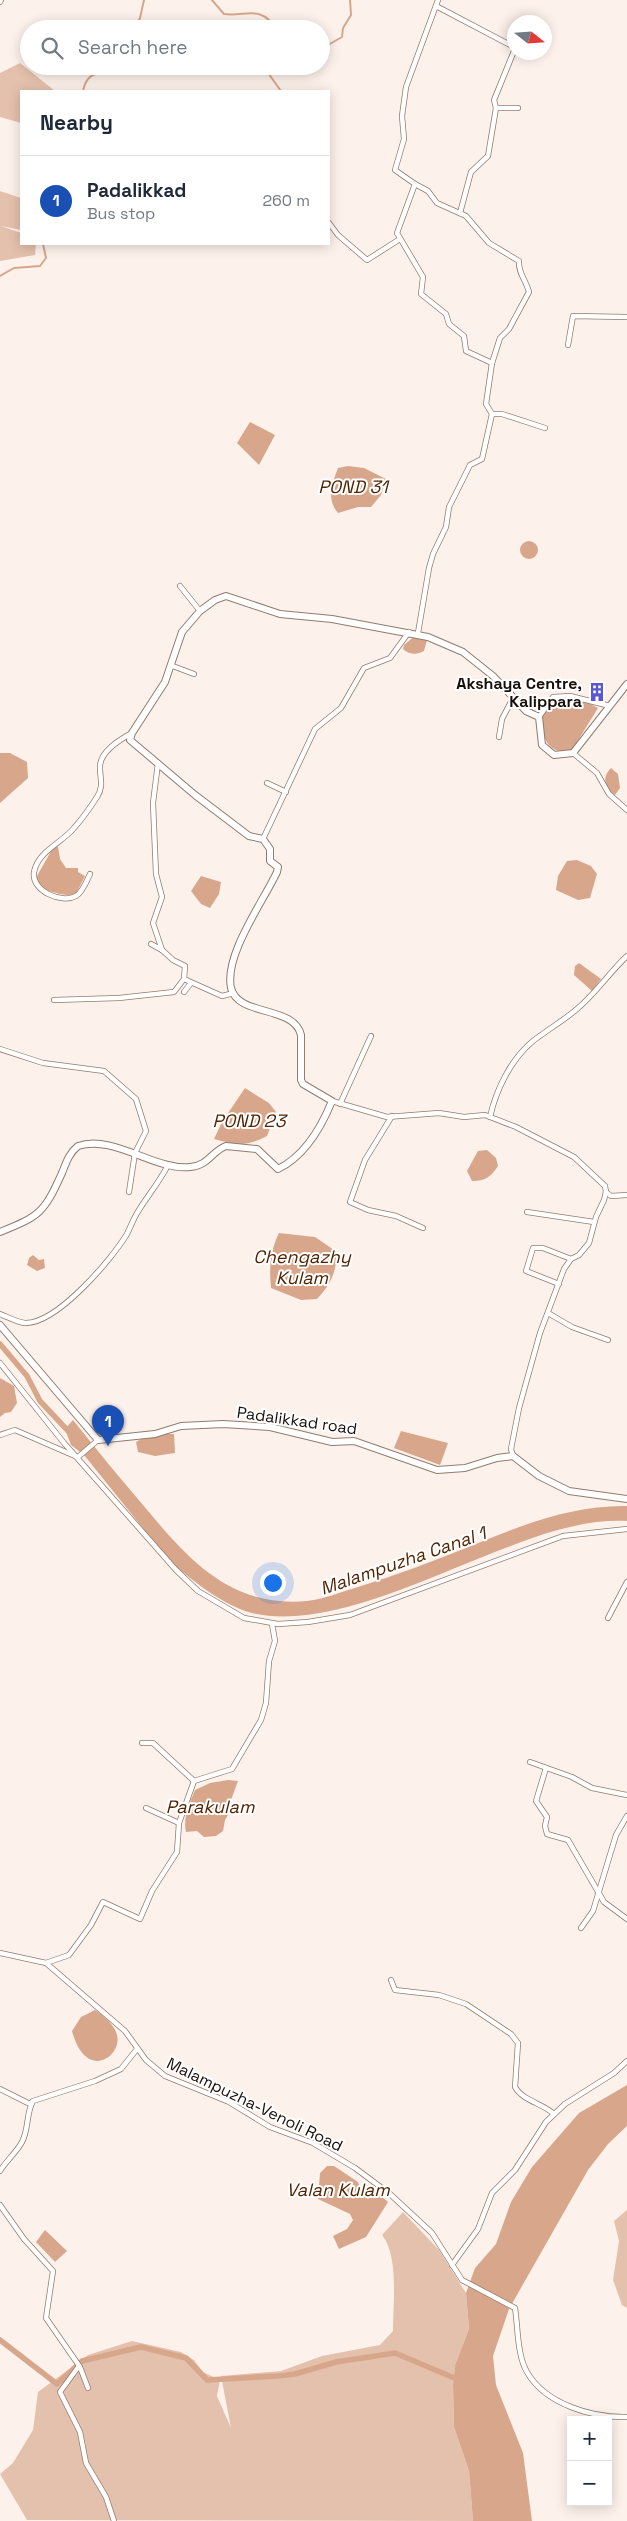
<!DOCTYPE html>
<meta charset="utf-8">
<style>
:root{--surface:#fff;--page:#f2f2f3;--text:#1f2937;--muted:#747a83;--line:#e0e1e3;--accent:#1a73e8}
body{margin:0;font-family:"Space Grotesk",sans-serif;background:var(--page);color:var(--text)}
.controls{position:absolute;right:15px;bottom:15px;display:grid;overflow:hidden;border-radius:0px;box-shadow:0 2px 12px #0003}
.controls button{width:45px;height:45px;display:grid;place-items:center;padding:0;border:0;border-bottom:1px solid var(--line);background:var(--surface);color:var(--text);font:25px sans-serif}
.compass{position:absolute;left:507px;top:15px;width:45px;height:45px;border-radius:50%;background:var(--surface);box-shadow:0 2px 12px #0003;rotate:107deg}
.you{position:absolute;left:272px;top:1582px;width:18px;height:18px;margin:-12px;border:4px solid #fff;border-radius:50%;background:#1a73e8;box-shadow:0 0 0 8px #1a73e833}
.badge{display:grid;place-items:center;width:32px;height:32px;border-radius:50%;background:var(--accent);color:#fff;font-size:16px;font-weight:700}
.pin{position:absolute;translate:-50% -41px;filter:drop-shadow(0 1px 2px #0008)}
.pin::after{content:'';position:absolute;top:26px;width:18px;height:15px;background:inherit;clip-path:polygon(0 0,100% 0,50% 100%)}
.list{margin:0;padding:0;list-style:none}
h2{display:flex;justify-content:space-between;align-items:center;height:65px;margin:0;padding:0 20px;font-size:21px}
h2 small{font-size:16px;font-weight:400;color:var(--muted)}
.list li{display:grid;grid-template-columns:32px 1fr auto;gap:15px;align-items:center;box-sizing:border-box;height:90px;padding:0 20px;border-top:1px solid var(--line)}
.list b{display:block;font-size:19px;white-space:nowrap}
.list p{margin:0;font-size:16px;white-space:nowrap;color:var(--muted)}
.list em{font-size:16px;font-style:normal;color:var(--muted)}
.icon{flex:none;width:28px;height:28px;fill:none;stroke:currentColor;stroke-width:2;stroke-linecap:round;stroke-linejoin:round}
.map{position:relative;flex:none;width:627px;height:2521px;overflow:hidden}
.search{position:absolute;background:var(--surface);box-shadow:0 2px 12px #0003;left:20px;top:20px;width:310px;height:55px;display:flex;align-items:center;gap:12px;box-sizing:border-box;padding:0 18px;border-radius:28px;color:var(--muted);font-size:19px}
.panel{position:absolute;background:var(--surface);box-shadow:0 2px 12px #0003;left:20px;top:90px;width:310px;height:155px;border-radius:0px}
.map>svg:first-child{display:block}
.green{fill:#e4c1ad}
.water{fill:#d8a78b}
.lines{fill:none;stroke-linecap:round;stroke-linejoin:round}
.stream{stroke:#d8a78b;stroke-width:2}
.canal{stroke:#d8a78b;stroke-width:5.5}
.street-casing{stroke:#937b6d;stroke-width:6}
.secondary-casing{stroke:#937b6d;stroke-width:8}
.street{stroke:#fff;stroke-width:4.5}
.secondary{stroke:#fff;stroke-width:6}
.labels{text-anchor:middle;stroke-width:4;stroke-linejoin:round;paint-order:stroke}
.poi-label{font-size:16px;font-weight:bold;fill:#180f0a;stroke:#fff;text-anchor:end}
.street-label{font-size:16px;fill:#180f0a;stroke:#fff}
.water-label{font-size:18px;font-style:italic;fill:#512402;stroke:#fff}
</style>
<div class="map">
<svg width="627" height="2521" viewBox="0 0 627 2521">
<rect width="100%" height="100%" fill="#fdf2eb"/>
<!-- green -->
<g class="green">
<path d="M20,63L55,91H21V123L0,117V73Z"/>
<path d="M0,191L21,198V230L1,226L21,233V244H36L35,255L0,261Z"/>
<path d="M627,2210V2308L622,2305L613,2280L619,2241L614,2221Z"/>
<path d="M403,2212L439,2250L466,2293L469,2329L455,2365L453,2385L454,2427L469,2471L473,2521L27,2520L0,2474L13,2463L33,2430L38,2392L88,2355L132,2341L181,2352L194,2360L203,2372L220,2380L217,2396L231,2428L221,2376L281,2371L322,2356L380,2345L393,2331C393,2304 399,2256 382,2235Z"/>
</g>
<!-- water -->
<g class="water">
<path d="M250,422L275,435L259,465L237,443Z"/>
<path d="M348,466L364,468L386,479L381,495L371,507H358L338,513C326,499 332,484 338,468Z"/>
<circle cx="529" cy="550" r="9"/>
<path d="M416,635L427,640L424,651C416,655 410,655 403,649L404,645Z"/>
<path d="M559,696L585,701L598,708L572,750C568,750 560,752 556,750C540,744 539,714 548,703C551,700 556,698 559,696Z"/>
<path d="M0,753H10L27,762L28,778L0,803Z"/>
<path d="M611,768L618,774L620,788L615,795C605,788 601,778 611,768Z"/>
<path d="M54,846L58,847L60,859L66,868H78V872L85,876L75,896L60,894L37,888V876Z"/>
<path d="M577,860L591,866L597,874L590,898L578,900L556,890L558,876L567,861Z"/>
<path d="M201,876L221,882L219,894L210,908L201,904L191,891Z"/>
<path d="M579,963L601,979L592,991L574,975L575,966Z"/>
<path d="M245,1088L269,1103L276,1112L267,1136C246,1147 236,1145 214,1139L222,1122Z"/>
<path d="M487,1150L496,1158L498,1166C491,1177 485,1181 472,1181L467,1171L478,1151Z"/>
<path d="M279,1233L315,1237L337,1252C336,1273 331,1284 317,1299L301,1300L271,1288C269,1268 270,1251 279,1233Z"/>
<path d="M33,1255L39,1260L44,1259L45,1268L37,1271L27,1265L29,1258Z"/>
<path d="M0,1378L14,1386L17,1403L11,1412L5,1413L0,1417Z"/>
<path d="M73,1420C96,1449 119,1477 143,1505C188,1559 230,1608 307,1601C324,1599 341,1592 358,1587C396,1575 434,1561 471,1546C522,1525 572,1505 627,1506V1521C576,1519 531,1538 485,1556C421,1581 321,1630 252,1613C224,1606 188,1578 167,1558C157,1547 148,1534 138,1522C120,1500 102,1477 84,1455L71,1445L65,1429Z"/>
<path d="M401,1431L448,1443L440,1465L394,1448Z"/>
<path d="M163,1434H174L175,1453L155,1456L138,1452L136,1442L143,1438Z"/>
<path d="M228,1780L238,1781L231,1800L232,1808L225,1820L223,1831L216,1836L204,1837L197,1831L186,1832C183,1817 189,1804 195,1790L210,1783Z"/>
<path d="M95,2010C103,2016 112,2022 116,2032C126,2055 86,2084 72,2031L81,2017Z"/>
<path d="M627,2085V2126L608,2144L588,2170L509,2309L493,2356L496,2385L523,2453L532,2521H473L469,2471L454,2427L453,2385L455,2365L469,2329L466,2293L475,2268L496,2244L511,2202L532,2167L579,2113Z"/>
<path d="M327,2166H334L358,2182L360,2187L380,2195L388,2202L366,2237L339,2249L333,2236L347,2229L353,2220L350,2214L318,2199L320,2173Z"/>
<path d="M45,2230L67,2251L55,2262L36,2242Z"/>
</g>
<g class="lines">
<!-- stream -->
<g class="stream">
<path d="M212,0L224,14C246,17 261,4 276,29"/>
<path d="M134,29L140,18L144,0"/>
<path d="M268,29L272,23"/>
<path d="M321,49L342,37L343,28L351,15L350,0"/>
<path d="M263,66L281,91"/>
<path d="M83,91C88,67 103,77 119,66"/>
<path d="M0,276L14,268L40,266L46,258L43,244"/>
</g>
<!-- canal -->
<g class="canal">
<path d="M0,1344L27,1376L40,1401L71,1434"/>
<path d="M0,2340L57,2384L82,2361L141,2347L186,2358L207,2380L278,2376L295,2374L336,2362L395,2353L459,2380"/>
</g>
<!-- street casing -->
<g class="street-casing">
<g id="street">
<path d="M438,0L406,87L402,116L404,139L395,170L415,184L397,233L423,277L421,294L446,314L449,324L464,336L466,351L492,363"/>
<path d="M0,2L1,0"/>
<path d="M436,6L514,47"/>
<path d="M496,108H518"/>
<path d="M415,184L428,191L437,203L466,216L489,243L519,261C518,273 526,280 529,292L509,329L500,338L492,363L486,404L492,414L482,459L470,465L449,507L446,527L433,554L429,568L418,633"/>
<path d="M460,213L471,172L488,156L496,108L494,100L514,51"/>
<path d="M329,223L338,235L367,260L400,239"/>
<path d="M568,345L573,316L627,317"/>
<path d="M492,414H502L545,428"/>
<path d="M180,586L200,611"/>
<path d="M170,665L194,674"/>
<path d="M539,717L553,697L570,696L610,706"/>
<path d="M499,737L502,719L513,698"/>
<path d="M573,753L597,773L609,794L627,810"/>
<path d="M267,783L286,792"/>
<path d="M263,839L315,729L341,708L364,668L390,658L409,632"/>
<path d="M90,874C87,880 83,892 76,896C62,904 31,891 34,872C38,851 62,843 74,828C82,819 90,808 97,797C104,786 100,779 100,768C99,752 119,740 132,733"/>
<path d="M151,944L162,950"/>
<path d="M184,979L222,996L234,993"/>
<path d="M184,992L191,983"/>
<path d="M54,1000L119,998L174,992L184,979L185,966L173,960L162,950L153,923L162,897L156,874L153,803L158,763"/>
<path d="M0,1049L43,1063L104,1071L136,1099L146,1131L135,1153L129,1192"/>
<path d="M332,1101L387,1117L439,1113L464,1117L485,1115L516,1127L574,1157L605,1186L606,1192L604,1200L596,1217L589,1243L579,1255L571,1259L564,1269L540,1333L519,1408L511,1449L513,1456"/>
<path d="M340,1104L371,1036"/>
<path d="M392,1116L365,1160L350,1202L368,1210L396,1216L423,1228"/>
<path d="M490,1117C496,1090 511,1059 533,1041C547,1030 563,1021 577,1009C596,993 609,973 627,956"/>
<path d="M606,1192L611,1196L627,1195"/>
<path d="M527,1212L594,1222"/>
<path d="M559,1284L526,1271L533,1248H543L571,1259"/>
<path d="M548,1313L572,1327L608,1340"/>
<path d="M0,1314C8,1317 17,1322 25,1323C57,1324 112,1259 127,1234C131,1226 134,1217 139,1210C149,1194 160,1181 168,1165"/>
<path d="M0,1363L64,1443L176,1570L198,1591L244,1618L278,1624L308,1622L350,1615L563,1536L627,1529"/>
<path d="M0,1435L15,1430L75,1456"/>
<path d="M78,1457L98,1440"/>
<path d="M608,1618L627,1582"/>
<path d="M142,1743H153L194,1781"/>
<path d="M530,1762L572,1777L592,1788L627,1795"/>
<path d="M546,1768L536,1801L547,1817L545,1826L547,1834L568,1840L604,1902L627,1919"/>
<path d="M194,1781L232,1769L261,1720L266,1703L269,1661L275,1641L272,1624"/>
<path d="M146,1808L179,1823"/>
<path d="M581,1928L593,1911L616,1835L627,1816"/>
<path d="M0,1953L46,1963L125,2031L146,2060L165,2076L229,2102L270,2127L313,2143L355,2168L390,2194L432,2233L462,2280L515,2308C518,2327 517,2355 527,2372C545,2404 592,2418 627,2417"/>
<path d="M46,1963L69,1955L91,1925L103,1902L140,1919L152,1891L177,1852L179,1823L194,1781"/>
<path d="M391,1980L395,1990L439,1995L466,2004L511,2034L518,2043L515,2087C523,2101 542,2103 554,2114"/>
<path d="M0,2089L30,2104L32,2102"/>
<path d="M0,2171C6,2161 16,2153 22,2142C29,2129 26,2113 33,2101L95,2081L121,2069L137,2049"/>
<path d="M0,2205L24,2239L53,2271L46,2318L80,2367L88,2388"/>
<path d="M452,2265L478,2229L492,2193L515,2170L546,2122L565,2104L614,2073L627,2061"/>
<path d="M79,2366L60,2392L80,2432L86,2463L106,2497L114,2521"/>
</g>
</g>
<!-- secondary casing -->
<g class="secondary-casing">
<g id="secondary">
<path d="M0,1232C40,1216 44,1213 62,1173C66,1163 69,1153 78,1146C114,1134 155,1171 190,1167C208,1166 212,1151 226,1146L257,1149L278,1169C305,1156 321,1128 332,1101L303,1084L301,1080V1035C294,1005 238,1017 231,988C224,955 263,902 277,872L278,867L270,861V849L263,839L249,836L195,795L130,740L132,733L165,682L182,632L200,611L215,600L226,596L280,614L332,619L428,637L463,652L493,676L526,711L539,717L542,745L554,755L573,753L627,684"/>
<path d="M0,1325L98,1440L155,1434L181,1426L223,1424L270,1427L332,1442L354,1441L437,1470L465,1468L497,1458L513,1456L539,1476L569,1491L627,1499"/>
</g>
</g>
<!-- street -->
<use href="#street" class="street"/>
<!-- secondary -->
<use href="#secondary" class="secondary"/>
</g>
<!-- icons -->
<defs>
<g id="building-bare" transform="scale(1.5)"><path d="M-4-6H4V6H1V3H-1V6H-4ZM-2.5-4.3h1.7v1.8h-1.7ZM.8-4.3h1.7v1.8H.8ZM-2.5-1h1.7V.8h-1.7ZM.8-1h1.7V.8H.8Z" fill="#5a58d0" stroke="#fff" stroke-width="2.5" paint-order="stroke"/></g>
</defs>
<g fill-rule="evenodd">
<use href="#building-bare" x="597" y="692"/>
</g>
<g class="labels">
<!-- poi labels -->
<g class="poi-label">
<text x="582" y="689">Akshaya Centre,<tspan x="582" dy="18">Kalippara</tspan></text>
</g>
<!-- street labels -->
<g class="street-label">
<text transform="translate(297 1420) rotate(8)" y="6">Padalikkad road</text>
<text transform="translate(255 2104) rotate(26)" y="6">Malampuzha-Venoli Road</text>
</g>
<!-- water labels -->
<g class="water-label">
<text x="353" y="493">POND 31</text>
<text x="249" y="1127">POND 23</text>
<text x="302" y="1263">Chengazhy<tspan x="302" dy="21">Kulam</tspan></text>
<text transform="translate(403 1561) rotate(-19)" y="6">Malampuzha Canal 1</text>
<text x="210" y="1813">Parakulam</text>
<text x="338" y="2196">Valan Kulam</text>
</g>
</g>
</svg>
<div class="controls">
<button>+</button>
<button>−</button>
</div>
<svg class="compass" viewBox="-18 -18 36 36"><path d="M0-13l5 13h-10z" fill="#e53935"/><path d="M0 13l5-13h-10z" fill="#747a83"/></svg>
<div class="you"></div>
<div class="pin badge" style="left:108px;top:1446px;background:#1a4fb4">1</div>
<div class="search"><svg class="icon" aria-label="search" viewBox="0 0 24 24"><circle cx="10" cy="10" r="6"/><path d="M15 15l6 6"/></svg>Search here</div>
<section class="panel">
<h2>Nearby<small></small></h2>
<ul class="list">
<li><span class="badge" style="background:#1a4fb4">1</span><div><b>Padalikkad</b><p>Bus stop</p></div><em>260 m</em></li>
</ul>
</section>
</div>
